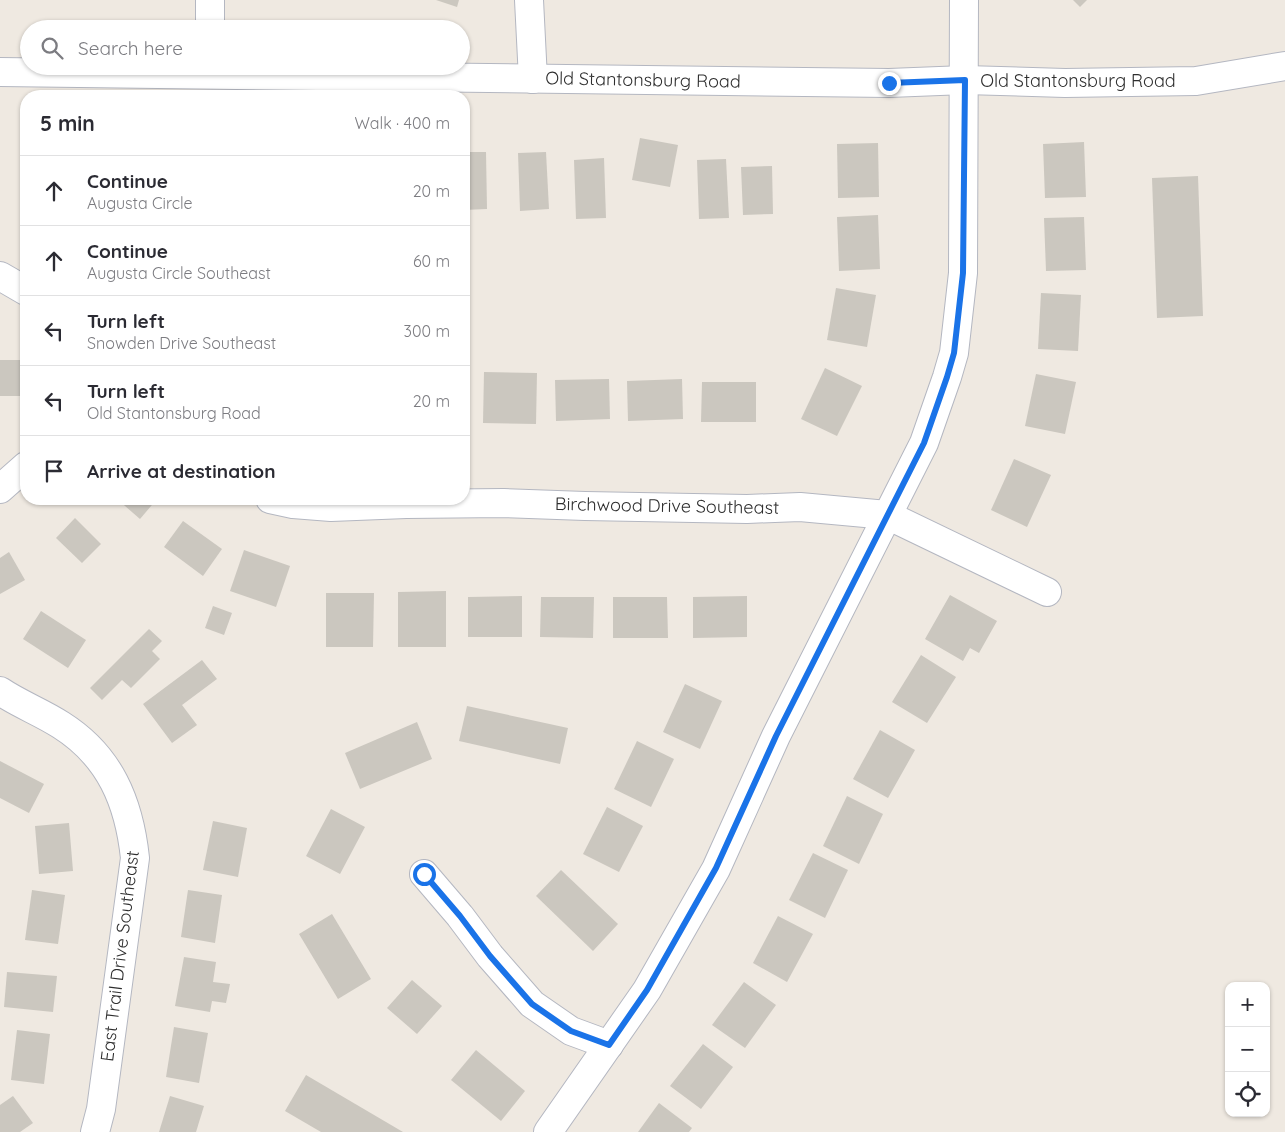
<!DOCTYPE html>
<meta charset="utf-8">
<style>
:root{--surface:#fff;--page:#f7f7f7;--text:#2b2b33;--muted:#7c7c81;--line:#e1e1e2}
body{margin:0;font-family:Quicksand,sans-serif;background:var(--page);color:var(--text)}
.controls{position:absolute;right:15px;bottom:15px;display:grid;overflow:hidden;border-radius:10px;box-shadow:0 1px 4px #0004}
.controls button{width:45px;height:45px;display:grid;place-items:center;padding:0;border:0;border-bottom:1px solid var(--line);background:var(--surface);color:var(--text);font:25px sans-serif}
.stop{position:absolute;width:15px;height:15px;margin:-11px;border:4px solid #1a73e8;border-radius:50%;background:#fff}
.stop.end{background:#1a73e8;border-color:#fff;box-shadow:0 1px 5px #0008}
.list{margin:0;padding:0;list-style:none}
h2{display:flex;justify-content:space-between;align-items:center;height:65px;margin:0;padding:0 20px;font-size:21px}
h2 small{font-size:16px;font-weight:400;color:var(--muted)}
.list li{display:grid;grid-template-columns:32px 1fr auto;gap:15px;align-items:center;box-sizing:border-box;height:70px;padding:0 20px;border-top:1px solid var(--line)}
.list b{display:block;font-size:19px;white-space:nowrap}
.list p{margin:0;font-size:16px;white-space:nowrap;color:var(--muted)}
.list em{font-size:16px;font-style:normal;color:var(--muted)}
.icon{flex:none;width:28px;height:28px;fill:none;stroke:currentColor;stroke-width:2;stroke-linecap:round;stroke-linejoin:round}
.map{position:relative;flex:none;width:1285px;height:1132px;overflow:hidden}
.search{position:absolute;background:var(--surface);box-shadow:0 1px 4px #0004;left:20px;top:20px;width:450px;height:55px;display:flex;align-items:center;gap:12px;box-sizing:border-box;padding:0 18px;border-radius:28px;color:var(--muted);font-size:19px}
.panel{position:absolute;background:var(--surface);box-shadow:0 1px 4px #0004;left:20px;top:90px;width:450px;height:415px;border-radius:20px}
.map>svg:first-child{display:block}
.building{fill:#cbc7bf}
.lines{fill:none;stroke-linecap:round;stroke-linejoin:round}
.minor-casing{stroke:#b4b7c1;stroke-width:30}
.minor{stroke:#fff;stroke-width:28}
.route{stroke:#1a73e8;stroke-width:6}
.labels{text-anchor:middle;stroke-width:5;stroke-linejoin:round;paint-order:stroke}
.street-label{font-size:18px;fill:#2e2e2e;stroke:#fff}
</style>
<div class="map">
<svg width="1285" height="1132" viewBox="0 0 1285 1132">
<rect width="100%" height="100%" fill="#efe9e1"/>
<!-- building -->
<g class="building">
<path d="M436,0H459L457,7Z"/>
<path d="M1073,0H1087L1080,7Z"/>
<path d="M640,138L678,145L670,187L632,180Z"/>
<path d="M1084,142L1086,197L1045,198L1043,144Z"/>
<path d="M878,143L879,197L838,198L837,144Z"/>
<path d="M464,152H486L487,209L464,210Z"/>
<path d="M546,152L549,209L520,211L518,153Z"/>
<path d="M604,158L606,218L576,219L574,160Z"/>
<path d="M726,159L729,218L699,219L697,160Z"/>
<path d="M772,166L773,214L743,215L741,167Z"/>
<path d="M1198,176L1203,316L1157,318L1152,178Z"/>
<path d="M878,215L880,269L839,271L837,217Z"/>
<path d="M1084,217L1086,270L1046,271L1044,218Z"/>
<path d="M836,288L876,295L867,347L827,340Z"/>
<path d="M1041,293L1081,295L1078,351L1038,349Z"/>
<rect x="0" y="360" width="23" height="36"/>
<path d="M825,368L862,386L837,436L801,419Z"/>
<path d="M484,372L537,373L536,424L483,423Z"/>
<rect x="464" y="373" width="6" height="44"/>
<path d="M1036,374L1076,382L1065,434L1025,426Z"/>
<path d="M609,379L610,419L556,421L555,380Z"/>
<path d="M682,379L683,419L628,421L627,381Z"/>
<path d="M702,382H756V422H701Z"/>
<path d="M1014,459L1051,475L1027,527L991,510Z"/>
<path d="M117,499H157L140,519Z"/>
<path d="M75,518L101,544L82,563L56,538Z"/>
<path d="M183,521L222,549L203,576L164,547Z"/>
<path d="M244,550L290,566L276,607L230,591Z"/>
<path d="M9,552L25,580L0,594V558Z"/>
<path d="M446,591V647H398V592Z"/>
<path d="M326,593H374L373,647H326Z"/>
<path d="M950,595L997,621L979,653L970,648L963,661L925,639Z"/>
<path d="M522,596V637H468V597Z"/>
<path d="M747,596V637L693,638V597Z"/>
<path d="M541,597H594L593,638L540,637Z"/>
<path d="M613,597H667L668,638H613Z"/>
<path d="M213,606L232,613L224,635L205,628Z"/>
<path d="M41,611L86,640L68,668L23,639Z"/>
<path d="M149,629L162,641L152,651L160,659L131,688L122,680L102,700L90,688Z"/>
<path d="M921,655L956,677L927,723L892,702Z"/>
<path d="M202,660L217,679L182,705L197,725L172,743L143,704Z"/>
<path d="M685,684L722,701L700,749L663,732Z"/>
<path d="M467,706L568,728L560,764L459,741Z"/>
<path d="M417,722L432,759L360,789L345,753Z"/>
<path d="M880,730L915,750L888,798L853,779Z"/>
<path d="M637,741L674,759L651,807L614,789Z"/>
<path d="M0,761L44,784L29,813L0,798Z"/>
<path d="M847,796L883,814L859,864L823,846Z"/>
<path d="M607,807L643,826L619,872L583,854Z"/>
<path d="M331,809L365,827L340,874L306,856Z"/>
<path d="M213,821L247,828L238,877L203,870Z"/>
<path d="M69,823L73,871L39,874L35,826Z"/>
<path d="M813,853L848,870L825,918L789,900Z"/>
<path d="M561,870L618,924L593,951L536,896Z"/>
<path d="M32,890L65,895L58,944L25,940Z"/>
<path d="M188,890L222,895L215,943L181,937Z"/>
<path d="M332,914L371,979L338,999L299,934Z"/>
<path d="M778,916L813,934L787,982L753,963Z"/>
<path d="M184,957L216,962L213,982L230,984L226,1003L212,1001L210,1012L175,1006Z"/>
<path d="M7,972L57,976L53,1012L4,1007Z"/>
<path d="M412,980L442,1006L417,1034L387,1008Z"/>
<path d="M744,982L776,1005L745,1048L712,1025Z"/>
<path d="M174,1027L208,1033L199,1083L166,1077Z"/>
<path d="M17,1030L50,1034L44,1084L11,1080Z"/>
<path d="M703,1044L733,1067L701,1109L670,1086Z"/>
<path d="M476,1050L525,1091L501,1121L451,1080Z"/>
<path d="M306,1075L403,1132H321L285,1111Z"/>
<path d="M13,1096L33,1123L20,1132H0V1105Z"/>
<path d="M170,1096L204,1106L196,1132H159Z"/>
<path d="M659,1103L692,1128L689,1132H638Z"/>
</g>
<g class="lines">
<!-- minor casing -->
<g class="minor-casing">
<g id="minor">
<path d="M529,0L533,79"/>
<path d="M210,29V0"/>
<path d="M0,72L889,83L965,80L1065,83L1196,81L1285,66"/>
<path d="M0,276L26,291"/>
<path d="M0,489L26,466"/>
<path d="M270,499L293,504L331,507L406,504L504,503L585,506L747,509L800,507L887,515L1047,592"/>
<path d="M0,691C19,704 41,712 61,725C110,756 129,802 135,858L101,1109L95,1132"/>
<path d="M424,874L460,916L490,956L532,1004L571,1031L609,1045"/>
<path d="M548,1132L647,990L716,869L776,736L924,443L947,377L954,353L963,273L964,0"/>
</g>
</g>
<!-- minor -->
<use href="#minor" class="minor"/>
</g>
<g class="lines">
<!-- route -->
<path class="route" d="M424,874L460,916L490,956L532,1004L571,1031L609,1045L647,990L716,868L776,736L924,443L947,377L954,353L963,273L965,80L889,83"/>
</g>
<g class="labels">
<!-- street labels -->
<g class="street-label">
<text transform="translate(643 80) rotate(1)" y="6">Old Stantonsburg Road</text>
<text x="1078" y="87">Old Stantonsburg Road</text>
<text transform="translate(667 506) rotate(1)" y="6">Birchwood Drive Southeast</text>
<text transform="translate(120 956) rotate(-83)" y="6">East Trail Drive Southeast</text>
</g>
</g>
</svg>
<div class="controls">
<button>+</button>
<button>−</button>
<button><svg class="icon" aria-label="locate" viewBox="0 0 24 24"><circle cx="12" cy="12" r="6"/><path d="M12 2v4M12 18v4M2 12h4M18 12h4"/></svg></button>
</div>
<div class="stop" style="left:424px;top:874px"></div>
<div class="stop end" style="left:889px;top:83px"></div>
<div class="search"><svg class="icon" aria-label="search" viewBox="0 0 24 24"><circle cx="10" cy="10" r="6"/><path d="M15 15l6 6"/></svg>Search here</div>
<section class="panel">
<h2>5 min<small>Walk · 400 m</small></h2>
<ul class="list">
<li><svg class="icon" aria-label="ahead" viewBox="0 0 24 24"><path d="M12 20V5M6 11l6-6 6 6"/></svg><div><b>Continue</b><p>Augusta Circle</p></div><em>20 m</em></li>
<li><svg class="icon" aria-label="ahead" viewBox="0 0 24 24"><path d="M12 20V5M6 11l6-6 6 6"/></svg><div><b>Continue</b><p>Augusta Circle Southeast</p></div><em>60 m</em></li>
<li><svg class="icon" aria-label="left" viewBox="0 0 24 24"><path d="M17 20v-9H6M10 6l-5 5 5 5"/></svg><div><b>Turn left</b><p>Snowden Drive Southeast</p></div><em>300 m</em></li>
<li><svg class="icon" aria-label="left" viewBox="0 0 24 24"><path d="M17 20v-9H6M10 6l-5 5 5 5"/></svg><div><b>Turn left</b><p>Old Stantonsburg Road</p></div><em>20 m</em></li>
<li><svg class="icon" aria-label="arrive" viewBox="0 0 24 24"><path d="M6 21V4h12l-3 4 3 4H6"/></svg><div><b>Arrive at destination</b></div></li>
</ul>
</section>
</div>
